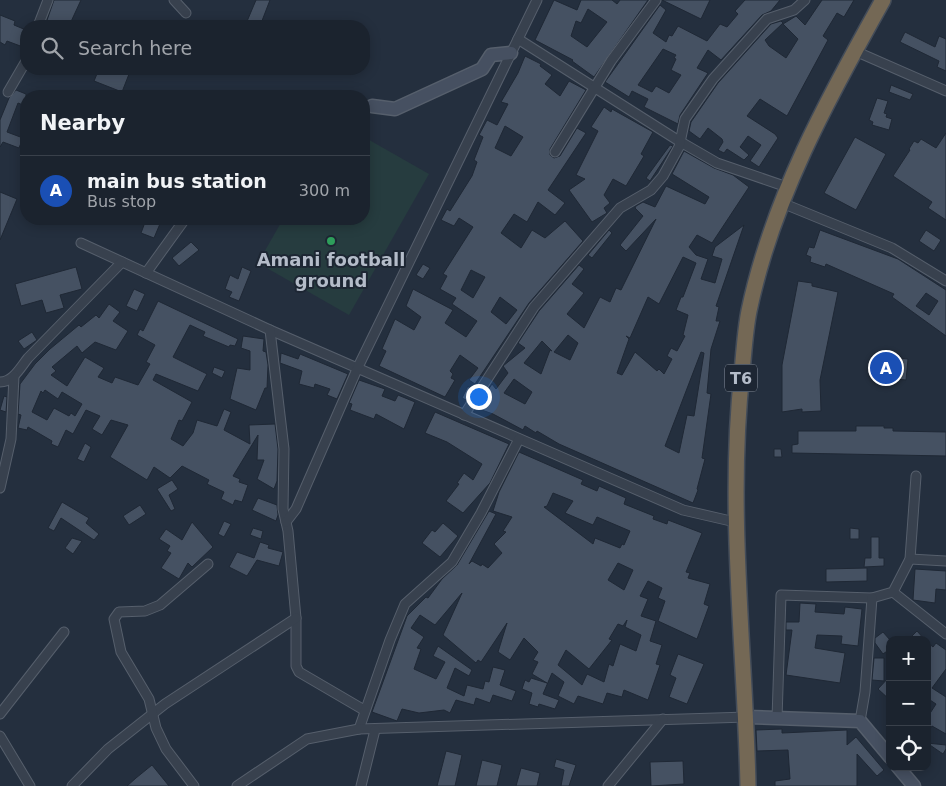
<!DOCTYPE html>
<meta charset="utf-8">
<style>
:root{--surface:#1b232e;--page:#242b36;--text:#f1f3f6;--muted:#a0a4aa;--line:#39404a;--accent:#8ab4f8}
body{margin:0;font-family:"DejaVu Sans",sans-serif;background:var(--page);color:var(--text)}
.controls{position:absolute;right:15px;bottom:15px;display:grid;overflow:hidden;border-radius:10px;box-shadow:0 2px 12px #0003}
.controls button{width:45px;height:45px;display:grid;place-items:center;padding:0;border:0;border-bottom:1px solid var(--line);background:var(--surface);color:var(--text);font:25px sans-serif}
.you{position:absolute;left:478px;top:396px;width:18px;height:18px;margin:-12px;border:4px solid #fff;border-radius:50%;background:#1a73e8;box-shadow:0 0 0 8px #1a73e833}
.badge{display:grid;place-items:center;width:32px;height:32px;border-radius:50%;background:var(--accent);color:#fff;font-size:16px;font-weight:700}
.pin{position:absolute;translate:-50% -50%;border:2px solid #fff;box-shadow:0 1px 5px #0006}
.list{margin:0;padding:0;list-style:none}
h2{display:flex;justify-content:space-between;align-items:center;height:65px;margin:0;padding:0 20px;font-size:21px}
h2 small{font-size:16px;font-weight:400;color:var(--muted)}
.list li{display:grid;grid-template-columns:32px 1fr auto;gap:15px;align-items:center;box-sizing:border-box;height:70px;padding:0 20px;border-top:1px solid var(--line)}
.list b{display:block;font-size:19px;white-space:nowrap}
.list p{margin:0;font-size:16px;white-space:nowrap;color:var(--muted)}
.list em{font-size:16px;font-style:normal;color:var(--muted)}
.icon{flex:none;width:28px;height:28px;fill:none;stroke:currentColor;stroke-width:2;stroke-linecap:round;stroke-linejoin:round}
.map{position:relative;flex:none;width:946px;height:786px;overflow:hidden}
.search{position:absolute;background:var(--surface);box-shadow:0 2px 12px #0003;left:20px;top:20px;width:350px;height:55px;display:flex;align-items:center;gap:12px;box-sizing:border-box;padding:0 18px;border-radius:20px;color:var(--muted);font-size:19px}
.panel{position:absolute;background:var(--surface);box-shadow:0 2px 12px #0003;left:20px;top:90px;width:350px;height:135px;border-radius:20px}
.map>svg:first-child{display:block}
.green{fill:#263c3f}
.building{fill:#455162;stroke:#1f2835;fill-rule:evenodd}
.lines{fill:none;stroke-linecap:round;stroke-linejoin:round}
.street-casing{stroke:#565f6c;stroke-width:11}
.secondary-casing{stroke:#565f6c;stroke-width:15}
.highway-casing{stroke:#434c59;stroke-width:18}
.street{stroke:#38414e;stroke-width:9}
.secondary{stroke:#465061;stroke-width:12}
.highway{stroke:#746855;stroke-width:15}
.leisure-dot{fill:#2e9e5b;stroke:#1d2633;stroke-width:2}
.labels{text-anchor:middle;stroke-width:4;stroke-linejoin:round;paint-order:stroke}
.shield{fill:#1d2633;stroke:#878f9c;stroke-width:1}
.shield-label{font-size:16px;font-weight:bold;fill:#b4bcc9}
.poi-label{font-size:18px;font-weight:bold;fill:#b4bcc9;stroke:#1d2633}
</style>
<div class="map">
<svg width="946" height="786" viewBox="0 0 946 786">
<rect width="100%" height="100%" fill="#242f3e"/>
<!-- green -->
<path class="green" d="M364,137L429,174L349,315L258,263L283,219H364Z"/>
<!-- building -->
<g class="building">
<path d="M54,0H81L69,26H45Z"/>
<path d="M256,0H270L260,26H245Z"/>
<path d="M554,0L577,10L581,0H612L617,4L620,0H648L594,77L572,61L573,60L535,40ZM588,9L607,22L587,47L571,36L576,21L581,23Z"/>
<path d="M662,0H710L701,19Z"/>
<path d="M745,0H780L771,11L762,15L721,60L708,50L697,68L708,73L680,115L678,124L644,107L648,99L632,91L629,97L605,82L660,5L666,10L653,33L666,42L669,35L672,36L678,26L707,41L720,24L727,27L738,14L735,11ZM663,49L676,55L674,58L676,59L671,70L681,75L669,93L656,86L652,92L638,85Z"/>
<path d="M822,0H854L844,17L837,13L823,36L828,40L787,116L760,99L747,116L775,134L778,138L759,167L750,161L761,145L748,136L740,147L749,155L744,160L727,149L724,153L718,150L723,142L722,139L708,128L700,139L689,131L691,122L718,83L771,24L781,21L783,23L765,40L769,46L786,58L798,39L783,24L796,16L805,25Z"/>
<path d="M0,15L15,21L14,25L26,30L23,47L7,41L5,45L0,42Z"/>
<path d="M905,32L935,47L939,36L946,39V71L937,67L939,61L900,42Z"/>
<path d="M525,56L541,64L540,66L552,75L545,84L560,96L569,81L586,90L550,149V155L554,158L560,156L577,128L586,133L548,190L565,203L555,215L538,202L527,222L514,214L501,233L521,248L532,230L545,238L565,221L583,241L529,303L475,384L469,380L478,368L460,355L450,371L453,374L451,378L455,380L445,397L379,366L386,351L382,349L395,319L414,330L421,317L406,306L413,289L453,310L445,323L466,337L477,321L452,304L456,298L440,289L447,276L443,274L473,227L459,218L454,226L441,220L447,209L450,211L472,176L477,162L474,160L483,137L479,135L487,120L497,125L508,104L501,102L518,73ZM505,126L523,137L511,156L495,148ZM471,270L485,277L473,298L461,290ZM500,297L517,310L506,324L491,312Z"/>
<path d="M99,69H131L122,92L94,81Z"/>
<path d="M891,85L913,94L910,100L889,92Z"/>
<path d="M16,90L26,94V106L18,103L7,132L23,138L19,148L3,142L0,147V120L9,98Z"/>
<path d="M877,98L888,101L884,113L887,114L886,117L892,119L889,130L872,125L873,122L869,120Z"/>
<path d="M604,107L611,112L612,109L653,132L641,154L644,156L626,186L613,179L604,195L610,203L604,208L607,213L592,222L569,190L585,179L576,175L598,131L591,127Z"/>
<path d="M946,133V220L928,208L932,202L893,176L910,150L909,149L914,141L918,143L921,139L936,148Z"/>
<path d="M855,137L886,154L856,210L824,193Z"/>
<path d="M670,145L673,146L650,181L646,178Z"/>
<path d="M684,151L714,168L733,175L749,187L712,243L697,235L689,247L696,255L708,259L701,279L715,283L722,259L712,256L715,247L744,225L716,306L719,307L716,321H720L711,349L707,393L711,394L702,458L705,459L697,489L698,490L693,503L559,444L537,431L536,433L525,426L523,430L493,414L476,408L492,384L496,389L508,373L503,366L525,348L518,343L539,311L579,265L584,269L572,284L584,293L567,314L584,328L600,297L610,302L616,288L621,290L656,219L626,251L620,245L643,216L635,208L636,206L643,202L655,207L666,186L705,204L709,197L672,174ZM683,257L696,263L683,297H681L676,310L688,315L683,335L685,336L677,351L671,348L667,356L672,359L664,374L659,369L657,371L635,352L622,375L617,373L629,339L626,336L630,338L648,297L659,304ZM568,335L578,343L570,360L554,352ZM542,341L552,351L550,350L541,374L524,363ZM701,352L704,353L694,416L687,415L679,453L665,446ZM514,379L532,392L525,404L504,393Z"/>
<path d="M0,192L17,199L0,240Z"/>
<path d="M129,219H162L154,238L141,233L144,225Z"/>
<path d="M609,230L612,233L592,258L588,255Z"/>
<path d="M820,230L898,259L946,290V336L892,297L894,294L826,264L825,267L810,262L811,257L806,255L809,247L814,248ZM926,293L938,301L929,315L916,306Z"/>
<path d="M926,230L941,240L934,251L919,241Z"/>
<path d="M191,242L199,250L179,266L172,258Z"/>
<path d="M423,264L430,268L423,279L416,275Z"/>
<path d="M76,267L82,289L60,295L64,308L46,313L42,300L21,306L15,284Z"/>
<path d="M242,267L251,271L239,301L229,297L232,292L225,289L230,275L238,279Z"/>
<path d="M798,281L812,283V286L838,292L820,380L821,411L802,412V409L782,412V365Z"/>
<path d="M134,289L145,294L137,311L126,306Z"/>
<path d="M158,301L238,339L235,346L230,345L229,347L203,336L205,332L190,325L173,357L207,374L198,391L156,374L153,380L192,402L182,421L179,420L171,439L183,446L193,433L197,420L217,426L224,409L231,412L224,430L250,444L249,425L275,424L278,449L277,481L274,489L257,479L264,460H257L258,435L233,476L240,479L239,482L248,485L242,502L235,500L233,505L221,499L224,492L207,484L209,480L182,466L170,478L154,467L147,480L110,457L128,425L111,420L102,435L92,429L100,416L86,410L73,434L66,430L58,447L51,444L52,441L28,427L27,430L18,428L21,415L18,414L20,384L35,364L50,349L79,325L81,327L96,315L99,318L109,304L120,312L113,321L128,331L116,350L95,342L82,353L77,346L52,367L56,371L51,375L67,386L85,357L104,368L98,377L112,383L115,377L138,385L150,364L146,362L155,345L137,335L140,329L143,331ZM45,390L58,399L62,392L82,404L75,416L71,413L69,416L54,408L47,420L32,412L41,391L43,393Z"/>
<path d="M32,332L37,340L24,349L18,341Z"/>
<path d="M243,336L264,339L263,351L266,352L268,365L267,388H265L256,410L230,399L237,368L250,370V351L241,348Z"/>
<path d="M281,353L298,359L300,354L348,374L337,399L327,395L330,389L315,384L314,388L299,384L302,371L280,363Z"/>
<path d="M898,358L908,359L906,380L896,379Z"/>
<path d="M214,367L225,371L222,378L212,373Z"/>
<path d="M359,380L385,389L382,396L395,401L398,395L415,402L404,429L376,414L374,419L350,410L352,404L349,403Z"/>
<path d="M468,386L472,391L466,400L462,398Z"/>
<path d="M4,396L7,397L6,412L0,410Z"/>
<path d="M435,412L509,444L490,483L463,513L446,501L459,484L457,483L464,473L473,480L482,464L447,442L425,433Z"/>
<path d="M856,426H884V428H893V431L946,432V456L792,453V445L798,444V431H856Z"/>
<path d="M85,443L91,447L84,462L77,459Z"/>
<path d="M774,449H781L782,457H774Z"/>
<path d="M519,452L583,480L581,484L597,491L599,486L626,498L624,504L654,516L653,519L667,524L668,520L702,533L686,572L690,573L688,578L710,584L704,604L709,606L697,639L658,621L665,601L658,598L662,588L648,581L640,596L648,599L641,616L656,621L650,641L662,645L656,664L660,665L648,700L624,690L622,697L607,693L603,704L578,696L574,704L558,696L564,682L552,673L543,694L559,700L555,709L539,704L538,707L529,704L532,693L522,689L525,680L529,682L531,678L547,683L532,674L538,662L533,660L538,652L524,638L510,660L498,652L507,623L481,662L478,660L476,663L443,635L462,593L435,625L420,615L411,628L424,637L417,648L421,649L414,669L436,679L445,662L433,656L438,646L472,670L469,676L455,668L447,688L464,696L467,685L483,689L485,681L489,682L493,667L505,670L500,685L516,691L512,701L493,695L490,703L476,698L474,705L456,700L450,713L444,710L419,713L402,709L397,721L372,712L407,616L426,597L428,598L442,579L457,565L489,511L496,514L469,564L472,561L481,566L482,564L488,568L502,553L494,544L506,532L503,531L512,517L493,511L499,492ZM553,493L573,501L565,513L593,525L597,517L630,531L624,545L622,544L620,548L595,538L593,544L544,507L547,506ZM618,563L633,570L624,590L608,580ZM627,620L625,627L641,635L636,651L620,644L613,666L609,664L604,682L587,674L582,685L558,665L566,650L589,669L612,640L609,639L618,624L623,626Z"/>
<path d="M172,480L178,489L169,495L175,509L171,511L157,489Z"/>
<path d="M258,498L277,505L278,515L276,521L252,510Z"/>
<path d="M62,502L89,518L86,523L99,534L94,540L61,518L54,531L48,528Z"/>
<path d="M140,505L146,514L129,525L123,516Z"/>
<path d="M224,521L231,524L224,537L218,534Z"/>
<path d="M192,522L213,547L192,567L188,563L179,579L161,568L171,553L167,551L170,546L159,539L166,529L182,540Z"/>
<path d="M443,523L458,536L440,557L422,543L432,530L435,532Z"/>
<path d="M253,528L263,531L261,539L250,535Z"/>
<path d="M850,528L859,529V539H850Z"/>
<path d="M871,537H879V558H884V566L864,567L865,558H871Z"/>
<path d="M72,538L82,541L73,554L65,548Z"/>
<path d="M260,542L269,545L268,548L283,552L279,566L257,560L247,576L229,567L237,552L254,558Z"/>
<path d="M867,568V581L826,582V569Z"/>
<path d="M915,569L946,571V590L936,589L935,603L913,600Z"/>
<path d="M800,603L816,604L815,612L844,614L845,607L862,609L858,646L841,644L842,636L817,635L815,648L845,653L840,683L786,675L792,630H786V622H799Z"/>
<path d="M917,631L925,640H908Z"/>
<path d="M883,632L890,640V649L883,654L875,643V638Z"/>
<path d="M927,642L933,647L936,643L946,650V669L932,688L946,697V734L932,726L927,734V718L936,704L927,698Z"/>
<path d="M678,654L704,664L687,704L669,697L676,678L670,675Z"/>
<path d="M874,658H884V681L872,680Z"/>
<path d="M890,676V700L878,689Z"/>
<path d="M782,729V733L847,730V745L856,737L884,770L877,776L857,754V786H775V781L790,779L788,750L757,751L756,730Z"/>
<path d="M927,743L946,745V749L943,754Z"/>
<path d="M446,751L462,755L455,786H437Z"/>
<path d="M556,759L576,765L569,786H561L564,770L554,767Z"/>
<path d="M482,760L502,765L497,786H476Z"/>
<path d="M683,761L684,784L651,786L650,762Z"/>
<path d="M152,765L169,786H127L136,778Z"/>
<path d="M521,768L540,773L537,786H516Z"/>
</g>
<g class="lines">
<!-- street casing -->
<g class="street-casing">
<g id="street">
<path d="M174,0L186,13"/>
<path d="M38,26L48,0"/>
<path d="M518,39L679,141L717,163L787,187"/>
<path d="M855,51L946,91"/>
<path d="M8,92L26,61"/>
<path d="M555,152L611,61L656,0"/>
<path d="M782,203L892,248L946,281"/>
<path d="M81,243L270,330L683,510L735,522"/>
<path d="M146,273L185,219"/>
<path d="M270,330L284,449L283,509L288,531L296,618V666L299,672L364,710"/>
<path d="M0,382C13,382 20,368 28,358L122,262"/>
<path d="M464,415L534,307L620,208L651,190L663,176L679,147L685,119L713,79L767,19L794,10L805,0"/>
<path d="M0,488L11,439L14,376"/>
<path d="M286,522L296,509L358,367L537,0"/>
<path d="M910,559L946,561"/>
<path d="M893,592L946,634"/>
<path d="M0,714L64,632"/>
<path d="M777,719L781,595L872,598L893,592L910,559L916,476"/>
<path d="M860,721L865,692L872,598"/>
<path d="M359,729L390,640L405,604L452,562L481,513L519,439"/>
<path d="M0,736L30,786"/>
<path d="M72,786L108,749L165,704L296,618"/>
<path d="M194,786L166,749L156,728L149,699L121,652L114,619L119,612L145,611L160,605L208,564"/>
<path d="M237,786L307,739L359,729L747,717"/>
<path d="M361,786L375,730"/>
<path d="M608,786L663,719"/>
</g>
</g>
<!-- secondary casing -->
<g class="secondary-casing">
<g id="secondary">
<path d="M372,106L395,109L482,69L491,55L511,53"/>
<path d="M747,717L860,721L890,757"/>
<path d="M898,767L914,786"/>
</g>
</g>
<!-- highway casing -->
<g class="highway-casing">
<path id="highway" d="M748,786C745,648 727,510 742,372C744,352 745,331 749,311C772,200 828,98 883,0"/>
</g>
<!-- street -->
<use href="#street" class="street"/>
<!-- secondary -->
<use href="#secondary" class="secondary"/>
<!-- highway -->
<use href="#highway" class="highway"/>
</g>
<!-- markers -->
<circle class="leisure-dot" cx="331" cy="241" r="5"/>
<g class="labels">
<!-- shield labels -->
<rect class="shield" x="725" y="364.5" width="32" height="27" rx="4"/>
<g class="shield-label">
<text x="741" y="384">T6</text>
</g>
<!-- poi labels -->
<g class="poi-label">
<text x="331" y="266">Amani football<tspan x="331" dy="21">ground</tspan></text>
</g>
</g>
</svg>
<div class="controls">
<button>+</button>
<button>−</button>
<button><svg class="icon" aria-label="locate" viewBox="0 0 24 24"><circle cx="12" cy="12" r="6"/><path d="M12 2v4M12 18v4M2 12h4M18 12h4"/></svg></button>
</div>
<div class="you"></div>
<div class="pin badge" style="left:886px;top:368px;background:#1a4fb4">A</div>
<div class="search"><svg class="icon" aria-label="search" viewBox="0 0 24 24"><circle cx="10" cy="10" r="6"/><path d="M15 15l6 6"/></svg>Search here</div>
<section class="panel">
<h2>Nearby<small></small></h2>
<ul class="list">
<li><span class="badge" style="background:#1a4fb4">A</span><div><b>main bus station</b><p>Bus stop</p></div><em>300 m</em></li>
</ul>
</section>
</div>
